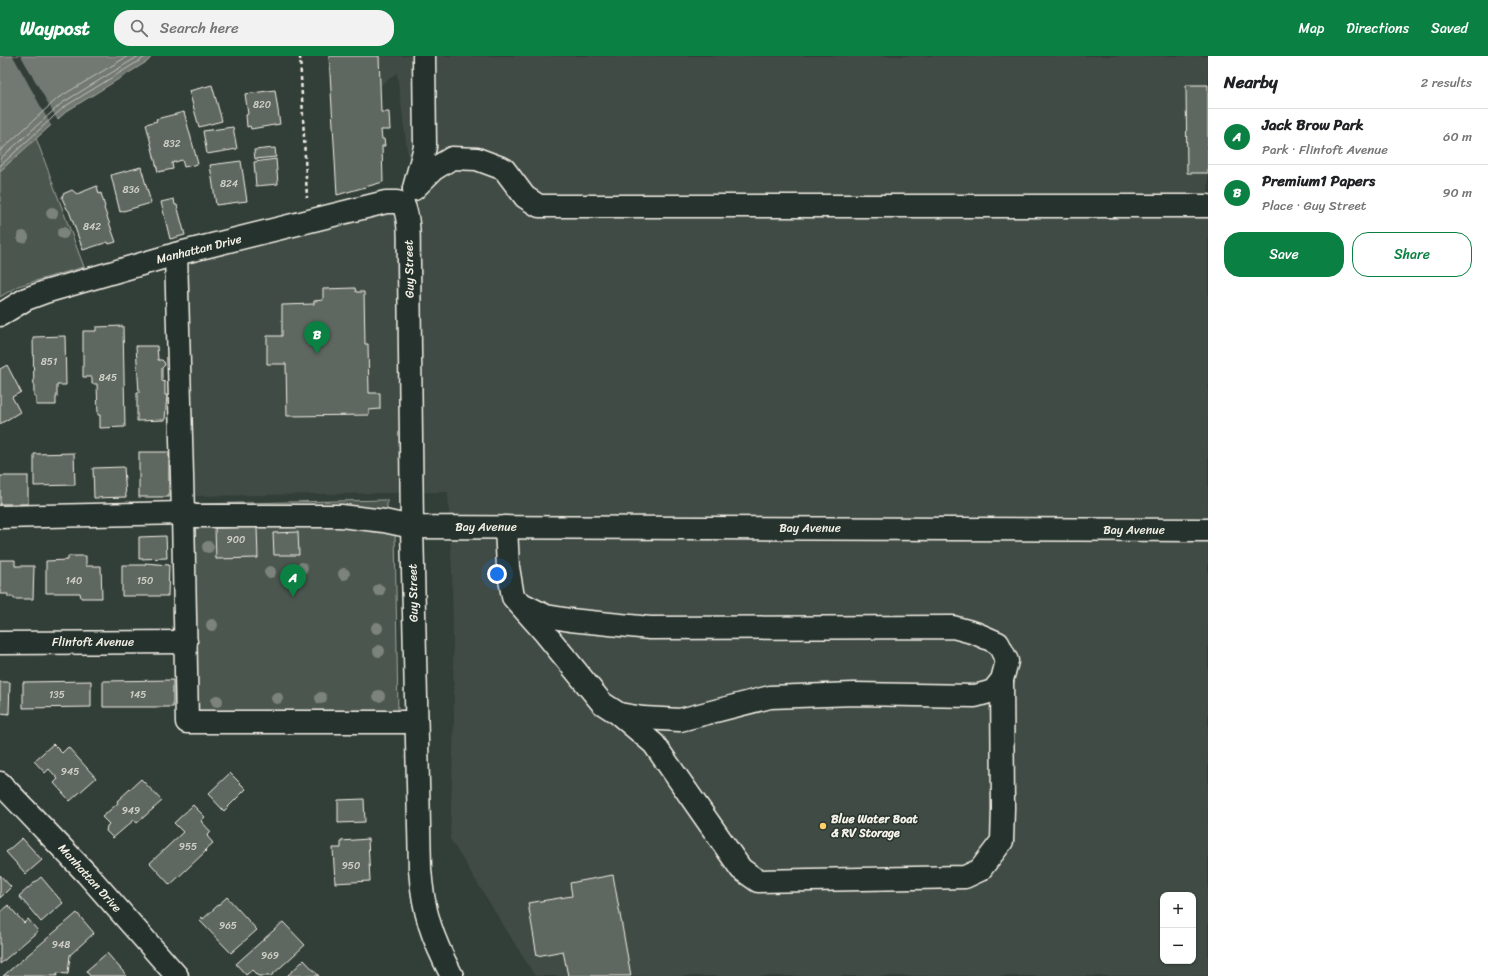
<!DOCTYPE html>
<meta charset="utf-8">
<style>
:root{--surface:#fff;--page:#f2f2f2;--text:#202124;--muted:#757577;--line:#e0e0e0;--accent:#0b8043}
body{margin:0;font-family:Sriracha,sans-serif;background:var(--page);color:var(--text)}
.controls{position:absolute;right:12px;bottom:12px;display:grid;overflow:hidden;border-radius:8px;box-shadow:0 1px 3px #0004}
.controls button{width:36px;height:36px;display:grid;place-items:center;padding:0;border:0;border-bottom:1px solid var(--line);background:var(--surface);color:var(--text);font:20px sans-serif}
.you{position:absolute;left:497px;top:518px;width:14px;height:14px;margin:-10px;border:3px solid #fff;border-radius:50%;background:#1a73e8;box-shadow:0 0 0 6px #1a73e833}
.badge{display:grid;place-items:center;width:26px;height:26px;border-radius:50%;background:var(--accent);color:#fff;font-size:13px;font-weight:700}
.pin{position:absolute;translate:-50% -33px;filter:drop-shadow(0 1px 2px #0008)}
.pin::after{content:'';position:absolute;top:21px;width:14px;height:12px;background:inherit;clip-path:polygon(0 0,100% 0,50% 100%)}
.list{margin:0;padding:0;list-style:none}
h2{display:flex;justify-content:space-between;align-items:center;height:52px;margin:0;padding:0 16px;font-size:17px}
h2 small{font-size:13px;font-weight:400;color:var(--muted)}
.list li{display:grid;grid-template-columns:26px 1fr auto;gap:12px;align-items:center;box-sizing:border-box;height:56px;padding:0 16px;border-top:1px solid var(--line)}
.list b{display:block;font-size:15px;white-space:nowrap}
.list p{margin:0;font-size:13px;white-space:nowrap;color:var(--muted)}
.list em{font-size:13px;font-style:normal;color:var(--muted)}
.actions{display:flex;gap:8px;padding:12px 16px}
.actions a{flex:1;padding:9px 0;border:1px solid var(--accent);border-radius:16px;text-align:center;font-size:14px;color:var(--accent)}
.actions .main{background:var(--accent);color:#fff}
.icon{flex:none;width:22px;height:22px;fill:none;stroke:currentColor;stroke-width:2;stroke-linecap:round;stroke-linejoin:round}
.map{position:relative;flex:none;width:1208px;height:920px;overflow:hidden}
header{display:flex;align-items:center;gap:24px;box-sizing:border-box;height:56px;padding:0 20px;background:var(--accent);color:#fff}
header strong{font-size:19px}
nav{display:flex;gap:22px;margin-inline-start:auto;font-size:14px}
.search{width:280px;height:36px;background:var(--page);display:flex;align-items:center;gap:10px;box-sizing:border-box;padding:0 14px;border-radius:16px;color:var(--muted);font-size:15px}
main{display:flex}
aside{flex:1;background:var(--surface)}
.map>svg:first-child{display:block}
.built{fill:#404b44;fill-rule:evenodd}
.green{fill:#4c564f;stroke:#a0a49c}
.water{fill:#727972;stroke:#a6a9a1}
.pier{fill:#323e38}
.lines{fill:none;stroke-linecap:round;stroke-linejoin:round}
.shore{stroke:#c0c1b9;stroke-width:1}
.building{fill:#5f6861;stroke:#f4f1e8}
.minor-casing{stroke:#f4f1e8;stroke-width:25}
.path{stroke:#f4f1e8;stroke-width:2.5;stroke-dasharray:4 3;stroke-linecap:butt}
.minor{stroke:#26332d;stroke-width:22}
.tree{fill:#7c837b}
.poi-dot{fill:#ffd166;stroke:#26332d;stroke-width:1.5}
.labels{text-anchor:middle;stroke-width:3;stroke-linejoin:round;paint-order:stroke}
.number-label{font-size:10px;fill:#cfcfc6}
.street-label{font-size:12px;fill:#f4f1e8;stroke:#26332d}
.poi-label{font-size:12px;font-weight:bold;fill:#f4f1e8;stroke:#26332d;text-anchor:start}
</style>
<header>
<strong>Waypost</strong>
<div class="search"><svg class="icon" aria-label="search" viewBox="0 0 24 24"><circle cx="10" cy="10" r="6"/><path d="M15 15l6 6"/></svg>Search here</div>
<nav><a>Map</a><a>Directions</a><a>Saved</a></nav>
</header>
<main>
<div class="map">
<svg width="1208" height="920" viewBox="0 0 1208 920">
<rect width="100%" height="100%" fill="#323e38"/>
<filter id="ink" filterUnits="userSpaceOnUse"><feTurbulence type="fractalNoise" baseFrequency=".025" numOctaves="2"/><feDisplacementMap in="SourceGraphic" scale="8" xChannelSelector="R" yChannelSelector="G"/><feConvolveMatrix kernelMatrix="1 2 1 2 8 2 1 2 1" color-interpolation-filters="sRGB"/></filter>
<g filter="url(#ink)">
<!-- built -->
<path class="built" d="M329,0H1208V920H535L450,783L454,664L452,517L448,436L195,440L186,196L413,139L397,17L381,29L331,30ZM1163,839H1193V905H1163Z"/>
<!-- green -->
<g class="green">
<path d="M36,82L84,211L18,230L0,241V115Z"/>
<path d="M387,444V476L395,474L398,658L198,661L194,448Z"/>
</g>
<!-- water -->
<path class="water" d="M0,0H152L148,5L67,55L0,115Z"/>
<!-- pier -->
<path class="pier" d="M13,0H21L58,65L52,71Z"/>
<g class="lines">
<!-- shore -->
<g class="shore">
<path d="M0,95L58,42L128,0"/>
<path d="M0,103L62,47L139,0"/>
<path d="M0,110L64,51L147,0"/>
</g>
</g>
<!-- building -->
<g class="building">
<path d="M329,0H379L381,56H389L390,74H381L382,83H384L385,90H382L383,126L337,139Z"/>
<path d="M212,29L222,65L199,71L189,35Z"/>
<path d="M1186,29H1208V117H1187Z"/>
<path d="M275,34L280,68L251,73L250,70L247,71L246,59L248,58L245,38Z"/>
<path d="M184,56L198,108L184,111L182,104L172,107L173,113L158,116L146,68L157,65L156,63Z"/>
<path d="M233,71L237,93L207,98L203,75Z"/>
<path d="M275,92L276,101L255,103L254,94Z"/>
<path d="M276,103L278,128L256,130L254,106Z"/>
<path d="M241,105L247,145L216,149L210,109Z"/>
<path d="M141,111L151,147L120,156L111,119Z"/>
<path d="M97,130L99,138L101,137L105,151L104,152L116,186L109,188L108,186L83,194L69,155L67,153L62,142L63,138L72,134L77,138Z"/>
<path d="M174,143L175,149H177L185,179L170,183L161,146Z"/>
<path d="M355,232L356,236H364L365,288H368L369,337H380V353L369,354V359L287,360L286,308H267V280H282V249L314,248V245L323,244V233Z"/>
<path d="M123,270L125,371L100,372V359H98L97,328H92V321H83V275H96V271Z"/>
<path d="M65,280L66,329H57V341H56V349H36V341H34L33,281Z"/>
<path d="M136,290H157L158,304H162L164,306L165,309L162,312V325L165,326V339H167L165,364L137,365V337H139Z"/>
<path d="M7,309L21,336L12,341L20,356L0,368V313Z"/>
<rect x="139" y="396" width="30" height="45"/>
<path d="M74,397L75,429L34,430V398Z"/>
<path d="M124,411L126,441L94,442L93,412Z"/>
<rect x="0" y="420" width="28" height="28"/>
<path d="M257,471L258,502L216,503L215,472Z"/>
<path d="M298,476L299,499H274L273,477Z"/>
<path d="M166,480L167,502L139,503V481Z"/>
<path d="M68,500H86V510H101L102,542H81L80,537H46V505L68,504Z"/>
<path d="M0,504H15V510H34L33,543H14V541H8V538H0Z"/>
<path d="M145,507L169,509L168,540H122V509H145Z"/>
<path d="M173,624V651H103V625Z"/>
<path d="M91,625V651L23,652V626Z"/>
<path d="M0,626H10L9,658L0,657Z"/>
<path d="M53,688L62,697L68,691L96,722L70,745L54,727L58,723L49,713L45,717L34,705Z"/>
<path d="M230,717L246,733L224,755L208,738Z"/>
<path d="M141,723L162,745L137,767L134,764L113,782L106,775L107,770L109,768L102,761L118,747L117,745Z"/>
<path d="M364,743L365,766L338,767V744Z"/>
<path d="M193,749L205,761L201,765L211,776L207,780L213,787L205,794L206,795L170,829L150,807L183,776L174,767Z"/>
<path d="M22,782L42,804L26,818L6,796Z"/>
<path d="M368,783L370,825L335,827L333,792H341V785Z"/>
<path d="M0,819L11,831L0,842Z"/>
<path d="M613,819L631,920H568L563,895L537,900L528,847L572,840L570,827Z"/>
<path d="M41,821L63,847L41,866L19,840Z"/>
<path d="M227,841L257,874L231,897L199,864L202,861L203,863Z"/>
<path d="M8,849L24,867L28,863L38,875L0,908V856Z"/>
<path d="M77,857L94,877L70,899L68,918L57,917V920H3Z"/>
<path d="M283,866L305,889L271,920H258L252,914L246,919L236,908Z"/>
<path d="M107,897L126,919L125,920H90L86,915Z"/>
<path d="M304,904L319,920H287Z"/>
</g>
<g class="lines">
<!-- minor casing -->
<g class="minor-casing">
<g id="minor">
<path d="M414,132L425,91L424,0"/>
<path d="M414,133L434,113L452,102L477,103L504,113L525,141L539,150H1208"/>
<path d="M403,148C411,165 408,188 409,206L412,471L420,813C423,856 432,882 452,920"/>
<path d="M176,198L183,457L187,666H416"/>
<path d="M0,259L26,243L45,236L176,198L386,146H397L403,148"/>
<path d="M0,461L183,457L195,460H341L384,465L412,471L1208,474"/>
<path d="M506,471L508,511L513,541L545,577L602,647L619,658L643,662L680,664L770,641L854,638L975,640L993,635L1002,624L1007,605L998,587L975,577L953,571L650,572L570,564L546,560L518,546"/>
<path d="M0,587L186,586"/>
<path d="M620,659L654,688L741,813L758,825L965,821L980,814L1002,785L1003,752L1002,624"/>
<path d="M0,727L87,818L177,920"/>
</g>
</g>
<!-- path -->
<path class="path" d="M300,0L307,142"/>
<!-- minor -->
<use href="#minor" class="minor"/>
</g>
<!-- trees -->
<g class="tree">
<circle cx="52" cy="157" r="6"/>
<circle cx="63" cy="177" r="6"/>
<circle cx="23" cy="181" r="6"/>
<circle cx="208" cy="491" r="6"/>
<circle cx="302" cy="512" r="6"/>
<circle cx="270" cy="516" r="6"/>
<circle cx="344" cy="518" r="6"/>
<circle cx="379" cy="534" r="6"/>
<circle cx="212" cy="569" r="6"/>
<circle cx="377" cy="572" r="6"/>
<circle cx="379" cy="595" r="6"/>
<circle cx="379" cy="640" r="6"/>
<circle cx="277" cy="642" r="6"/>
<circle cx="321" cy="642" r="6"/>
<circle cx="217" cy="645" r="6"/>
</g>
</g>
<!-- markers -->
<circle class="poi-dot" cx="823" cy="770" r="4"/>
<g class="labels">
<!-- number labels -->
<g class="number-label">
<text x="262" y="52">820</text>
<text x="172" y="91">832</text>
<text x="229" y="131">824</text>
<text x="131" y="137">836</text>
<text x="92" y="174">842</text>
<text x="49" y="309">851</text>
<text x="108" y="325">845</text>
<text x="236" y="487">900</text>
<text x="74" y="528">140</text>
<text x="145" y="528">150</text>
<text x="57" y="642">135</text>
<text x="138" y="642">145</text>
<text x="70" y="719">945</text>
<text x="131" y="758">949</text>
<text x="188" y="794">955</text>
<text x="351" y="813">950</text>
<text x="228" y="873">965</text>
<text x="61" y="892">948</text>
<text x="270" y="903">969</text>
</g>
<!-- street labels -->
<g class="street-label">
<text transform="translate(199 193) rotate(-14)" y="4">Manhattan Drive</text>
<text transform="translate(409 213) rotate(-91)" y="4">Guy Street</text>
<text x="486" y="475">Bay Avenue</text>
<text x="810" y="476">Bay Avenue</text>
<text x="1134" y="478">Bay Avenue</text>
<text transform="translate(413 537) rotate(-91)" y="4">Guy Street</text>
<text x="93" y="590">Flintoft Avenue</text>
<text transform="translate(90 822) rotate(48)" y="4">Manhattan Drive</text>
</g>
<!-- poi labels -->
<g class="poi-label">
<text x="831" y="767">Blue Water Boat<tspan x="831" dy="14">&amp; RV Storage</tspan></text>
</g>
</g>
</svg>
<div class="controls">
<button>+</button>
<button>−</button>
</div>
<div class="you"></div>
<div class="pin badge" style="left:293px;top:541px">A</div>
<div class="pin badge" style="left:317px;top:298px">B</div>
</div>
<aside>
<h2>Nearby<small>2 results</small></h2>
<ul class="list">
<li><span class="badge">A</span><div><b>Jack Brow Park</b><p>Park · Flintoft Avenue</p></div><em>60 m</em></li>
<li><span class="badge">B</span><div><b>Premium1 Papers</b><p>Place · Guy Street</p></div><em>90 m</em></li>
</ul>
<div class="actions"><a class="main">Save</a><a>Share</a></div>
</aside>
</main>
